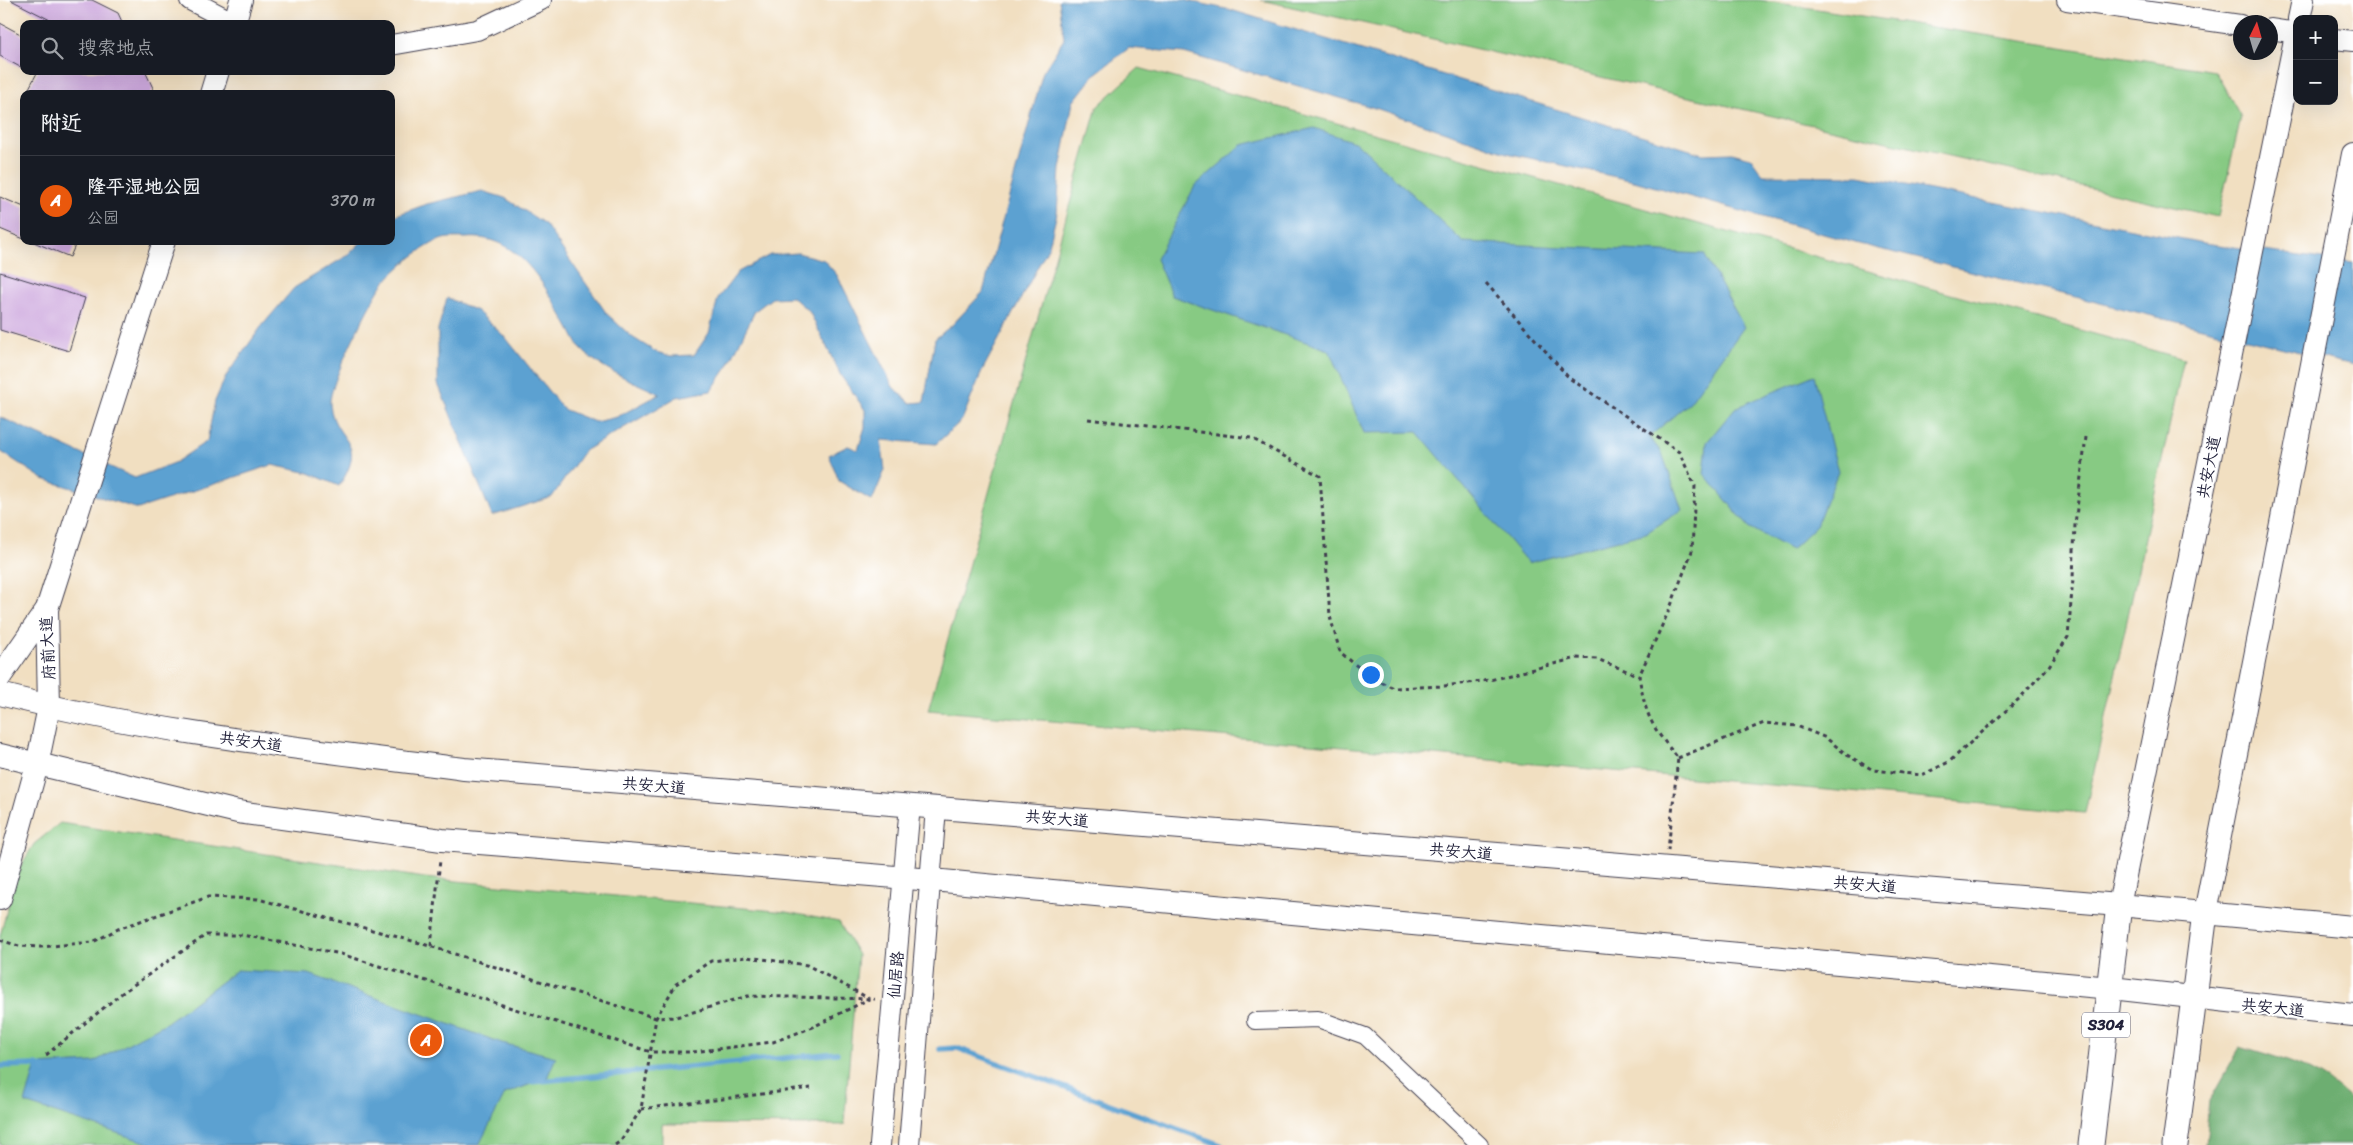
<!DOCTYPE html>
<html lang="zh">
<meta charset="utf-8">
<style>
:root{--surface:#171b24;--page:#242831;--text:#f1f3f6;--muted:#9ea1a6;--line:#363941;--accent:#ea580c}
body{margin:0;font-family:Sriracha,"LXGW WenKai TC",sans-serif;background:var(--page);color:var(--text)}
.controls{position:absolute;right:15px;top:15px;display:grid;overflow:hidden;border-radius:10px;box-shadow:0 5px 20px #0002}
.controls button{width:45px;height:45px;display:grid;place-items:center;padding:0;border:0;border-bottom:1px solid var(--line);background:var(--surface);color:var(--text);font:25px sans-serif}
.compass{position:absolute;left:2233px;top:15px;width:45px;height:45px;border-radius:50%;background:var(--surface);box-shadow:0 5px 20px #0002;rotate:5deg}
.you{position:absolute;left:1370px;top:674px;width:18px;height:18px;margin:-12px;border:4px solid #fff;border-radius:50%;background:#1a73e8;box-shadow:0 0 0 8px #1a73e833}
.badge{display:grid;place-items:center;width:32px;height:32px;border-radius:50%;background:var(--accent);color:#fff;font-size:16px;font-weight:700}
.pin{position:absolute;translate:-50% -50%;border:2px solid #fff;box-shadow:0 1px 5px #0006}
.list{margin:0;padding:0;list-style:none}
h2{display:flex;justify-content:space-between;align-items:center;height:65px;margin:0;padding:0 20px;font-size:21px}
h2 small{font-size:16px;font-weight:400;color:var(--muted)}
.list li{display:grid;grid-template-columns:32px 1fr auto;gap:15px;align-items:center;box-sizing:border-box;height:90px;padding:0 20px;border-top:1px solid var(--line)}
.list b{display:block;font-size:19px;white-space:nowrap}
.list p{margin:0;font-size:16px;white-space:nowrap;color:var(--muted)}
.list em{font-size:16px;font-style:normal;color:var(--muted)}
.icon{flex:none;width:28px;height:28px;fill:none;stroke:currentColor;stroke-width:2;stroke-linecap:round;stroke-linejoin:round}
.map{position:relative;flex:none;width:2353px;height:1145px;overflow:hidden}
.search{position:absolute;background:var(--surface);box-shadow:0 5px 20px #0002;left:20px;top:20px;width:375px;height:55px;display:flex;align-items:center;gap:12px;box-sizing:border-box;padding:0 18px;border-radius:10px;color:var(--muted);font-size:19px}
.panel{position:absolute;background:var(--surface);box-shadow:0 5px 20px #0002;left:20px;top:90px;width:375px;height:155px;border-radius:10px}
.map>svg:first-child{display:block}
.green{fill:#87ca83;stroke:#54765f}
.forest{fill:#6dae71;stroke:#486856}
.water{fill:#5ba1d1;stroke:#3e6286}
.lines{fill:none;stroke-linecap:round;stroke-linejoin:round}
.stream{stroke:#5ba1d1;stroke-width:5.5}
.building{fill:#cea9de}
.minor-casing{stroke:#413e4f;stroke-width:18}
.tertiary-casing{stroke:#413e4f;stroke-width:22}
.secondary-casing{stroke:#413e4f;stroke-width:24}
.primary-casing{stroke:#413e4f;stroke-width:27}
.path{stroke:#413e4f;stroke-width:3;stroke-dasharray:4 4;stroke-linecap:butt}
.minor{stroke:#fff;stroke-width:16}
.tertiary{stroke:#fff;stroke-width:20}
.secondary{stroke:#fff;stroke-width:22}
.primary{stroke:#fff;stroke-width:25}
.labels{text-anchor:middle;stroke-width:4;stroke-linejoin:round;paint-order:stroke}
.shield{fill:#fff;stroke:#646476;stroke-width:1}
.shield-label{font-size:15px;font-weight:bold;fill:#22223b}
.street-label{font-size:16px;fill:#22223b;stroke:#fff}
</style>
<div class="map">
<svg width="2353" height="1145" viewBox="0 0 2353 1145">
<rect width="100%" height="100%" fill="#fff"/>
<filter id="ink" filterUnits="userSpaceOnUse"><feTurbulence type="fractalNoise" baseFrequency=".02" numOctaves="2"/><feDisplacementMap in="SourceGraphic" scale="10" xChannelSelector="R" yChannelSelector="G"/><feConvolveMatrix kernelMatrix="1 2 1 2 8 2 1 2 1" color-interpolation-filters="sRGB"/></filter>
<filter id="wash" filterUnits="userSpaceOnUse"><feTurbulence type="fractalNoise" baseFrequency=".0096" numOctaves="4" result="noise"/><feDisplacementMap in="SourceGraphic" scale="20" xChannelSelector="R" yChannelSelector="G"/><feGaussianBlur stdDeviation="1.12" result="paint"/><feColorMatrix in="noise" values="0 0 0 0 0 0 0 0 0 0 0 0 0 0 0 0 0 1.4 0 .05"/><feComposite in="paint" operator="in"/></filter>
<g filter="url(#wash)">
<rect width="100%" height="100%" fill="#f1dfc1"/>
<!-- green -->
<g class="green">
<path d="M1261,0H1759L2215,71L2241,117L2218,217Z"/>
<path d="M1139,68L2184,359L2085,813L928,710L1097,107Z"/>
<path d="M60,823L425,878L786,912L839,922L858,955L844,1125L662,1124V1145H0V936L17,872L34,844Z"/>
</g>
<!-- forest -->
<path class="forest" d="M2240,1046C2285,1060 2318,1067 2353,1102V1145H2205L2209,1101Z"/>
<!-- water -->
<g class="water">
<path d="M1059,0H1184L1231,10L1703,154L1732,153L1751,158L1763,175L1859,176L2204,243L2353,263V365L1859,244L1634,181L1507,153L1378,109L1184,53L1129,48L1095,74L1073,102L1060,169L1057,213L1049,246L983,369L962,420L936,444L881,440L885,470L872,501L839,481L829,455L848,446L858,450L865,427V410L841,376L809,311L792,297L772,298L755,311L728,366L711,391L677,397L584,451L552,497L492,516L438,384V329L447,298L477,311L506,338L563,409L595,422L617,417L660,394C636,383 599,368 581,349C576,342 572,333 568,326C545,287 519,233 466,238C458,238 447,237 440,240C422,247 392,271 381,287C369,304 328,386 330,404C334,443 370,439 339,486L309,473L272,465L138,509L43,479L0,451V417L135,478L176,462L207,441L215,401L226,376L261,327L294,288L348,255L362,241H391V217L427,204L482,191L505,198L545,224L607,314L632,337L656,352L671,356L694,355L709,333L718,298L738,272L770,255L798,253L824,260L837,275L893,387L910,403L924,402L935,339L953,324L983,292L1043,72L1064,39Z"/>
<path d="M1314,128L1357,143L1463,242L1704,254L1744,327L1690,402L1649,437L1662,453L1682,510L1646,533L1528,563L1418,432L1364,433L1329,350L1172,296L1156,259L1195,186L1242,145Z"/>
<path d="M1814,375L1838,472L1816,526L1791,550L1749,527L1704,474L1707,442L1735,408Z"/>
<path d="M237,970L309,974L502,1043L556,1057L547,1078L505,1094L479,1145H154L25,1103L36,1065L94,1062L166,1023Z"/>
</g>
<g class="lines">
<!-- stream -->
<g class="stream">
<path d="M940,1049L957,1048L1221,1145"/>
<path d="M0,1066L36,1065L42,1067"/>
<path d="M530,1082L837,1053"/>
</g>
</g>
<g id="blocks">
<!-- building -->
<g class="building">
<path d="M11,0H92L118,13L123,24H58Z"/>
<path d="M0,23L24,36V60L20,67L0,56Z"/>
<path d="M38,71H145L153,88L151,94H26Z"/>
<path d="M0,197L24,207V239L0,229Z"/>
<path d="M31,241H77L70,257Z"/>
<path d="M0,272L85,298L69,351L0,330Z"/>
</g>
</g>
</g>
<g filter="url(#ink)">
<use href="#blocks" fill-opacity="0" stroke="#413e4f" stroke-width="1"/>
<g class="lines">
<!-- minor casing -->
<g class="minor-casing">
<path id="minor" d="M1255,1021L1318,1019L1365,1036L1480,1145"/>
</g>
<!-- tertiary casing -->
<g class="tertiary-casing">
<g id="tertiary">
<path d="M190,0L236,24"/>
<path d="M2067,0L2240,25"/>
<path d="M2270,29L2297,33"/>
<path d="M2334,39L2353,41"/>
<path d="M391,45L477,30L541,0"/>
<path d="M880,1145L910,805"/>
<path d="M909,1145L936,808"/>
</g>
</g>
<!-- secondary casing -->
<g class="secondary-casing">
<g id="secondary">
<path d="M2299,19L2303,0"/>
<path d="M234,24L241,0"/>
<path d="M211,94L218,71"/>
<path d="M0,677L47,609L164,241"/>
<path d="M0,694C151,733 309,749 464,769L2119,905L2353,927"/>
<path d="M0,755L238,812L442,840L932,880L2111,988L2353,1015"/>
<path d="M0,899L37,765L49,707L47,609"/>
<path d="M2119,905L2297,30"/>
<path d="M2205,913L2353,154"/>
</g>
</g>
<!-- primary casing -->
<g class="primary-casing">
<g id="primary">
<path d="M2091,1145L2119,905"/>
<path d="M2175,1145L2205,913"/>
</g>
</g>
<!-- path -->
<g class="path">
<path d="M1486,283L1569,378L1679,452L1695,486L1692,551L1670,608L1639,676"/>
<path d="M1088,419L1251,438L1320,476L1330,616L1340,652L1369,676L1393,688L1444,686L1490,680L1577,658L1597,659L1639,676C1646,717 1651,726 1678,758L1668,850"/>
<path d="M1678,758L1764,723L1797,726L1826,738L1847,755L1873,770L1922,775L1949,762L2020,698L2049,666L2068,637L2073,579L2075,524L2086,437"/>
<path d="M0,940L19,946L41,947L93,942L118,929L208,897L258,899L420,943L656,1018L676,1017L748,996L875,999"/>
<path d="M431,946L440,860"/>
<path d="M46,1055L122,993L206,935H242L341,954L651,1052H692L773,1042L813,1027L869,999"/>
<path d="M641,1109L811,1088"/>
<path d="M615,1145L621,1141L641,1109L656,1018L676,984L711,961L747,957L807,965L868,998"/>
</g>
<!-- minor -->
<use href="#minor" class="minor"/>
<!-- tertiary -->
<use href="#tertiary" class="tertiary"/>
<!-- secondary -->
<use href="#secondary" class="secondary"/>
<!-- primary -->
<use href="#primary" class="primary"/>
</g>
</g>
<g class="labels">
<!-- shield labels -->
<rect class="shield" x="2082" y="1012.5" width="48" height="25" rx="4"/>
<g class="shield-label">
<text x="2106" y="1030">S304</text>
</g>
<!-- street labels -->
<g class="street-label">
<text transform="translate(2208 467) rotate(-79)" y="6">共安大道</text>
<text transform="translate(47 648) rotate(-93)" y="6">府前大道</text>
<text transform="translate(251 741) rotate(8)" y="6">共安大道</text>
<text transform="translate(654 785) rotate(5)" y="6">共安大道</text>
<text transform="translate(1057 818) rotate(5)" y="6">共安大道</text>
<text transform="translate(1461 851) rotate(5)" y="6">共安大道</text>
<text transform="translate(1865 884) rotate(5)" y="6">共安大道</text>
<text transform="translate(895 975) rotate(-85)" y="6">仙居路</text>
<text transform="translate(2273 1007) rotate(6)" y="6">共安大道</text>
</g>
</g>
</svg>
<div class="controls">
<button>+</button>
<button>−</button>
</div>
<svg class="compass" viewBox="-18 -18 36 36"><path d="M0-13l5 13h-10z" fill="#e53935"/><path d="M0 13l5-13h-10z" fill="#9ea1a6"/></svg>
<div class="you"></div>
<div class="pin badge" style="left:426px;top:1040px">A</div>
<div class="search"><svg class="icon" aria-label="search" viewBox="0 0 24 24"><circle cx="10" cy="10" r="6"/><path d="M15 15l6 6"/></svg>搜索地点</div>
<section class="panel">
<h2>附近<small></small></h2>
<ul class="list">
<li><span class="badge">A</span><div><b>隆平湿地公园</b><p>公园</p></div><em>370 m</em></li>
</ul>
</section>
</div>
